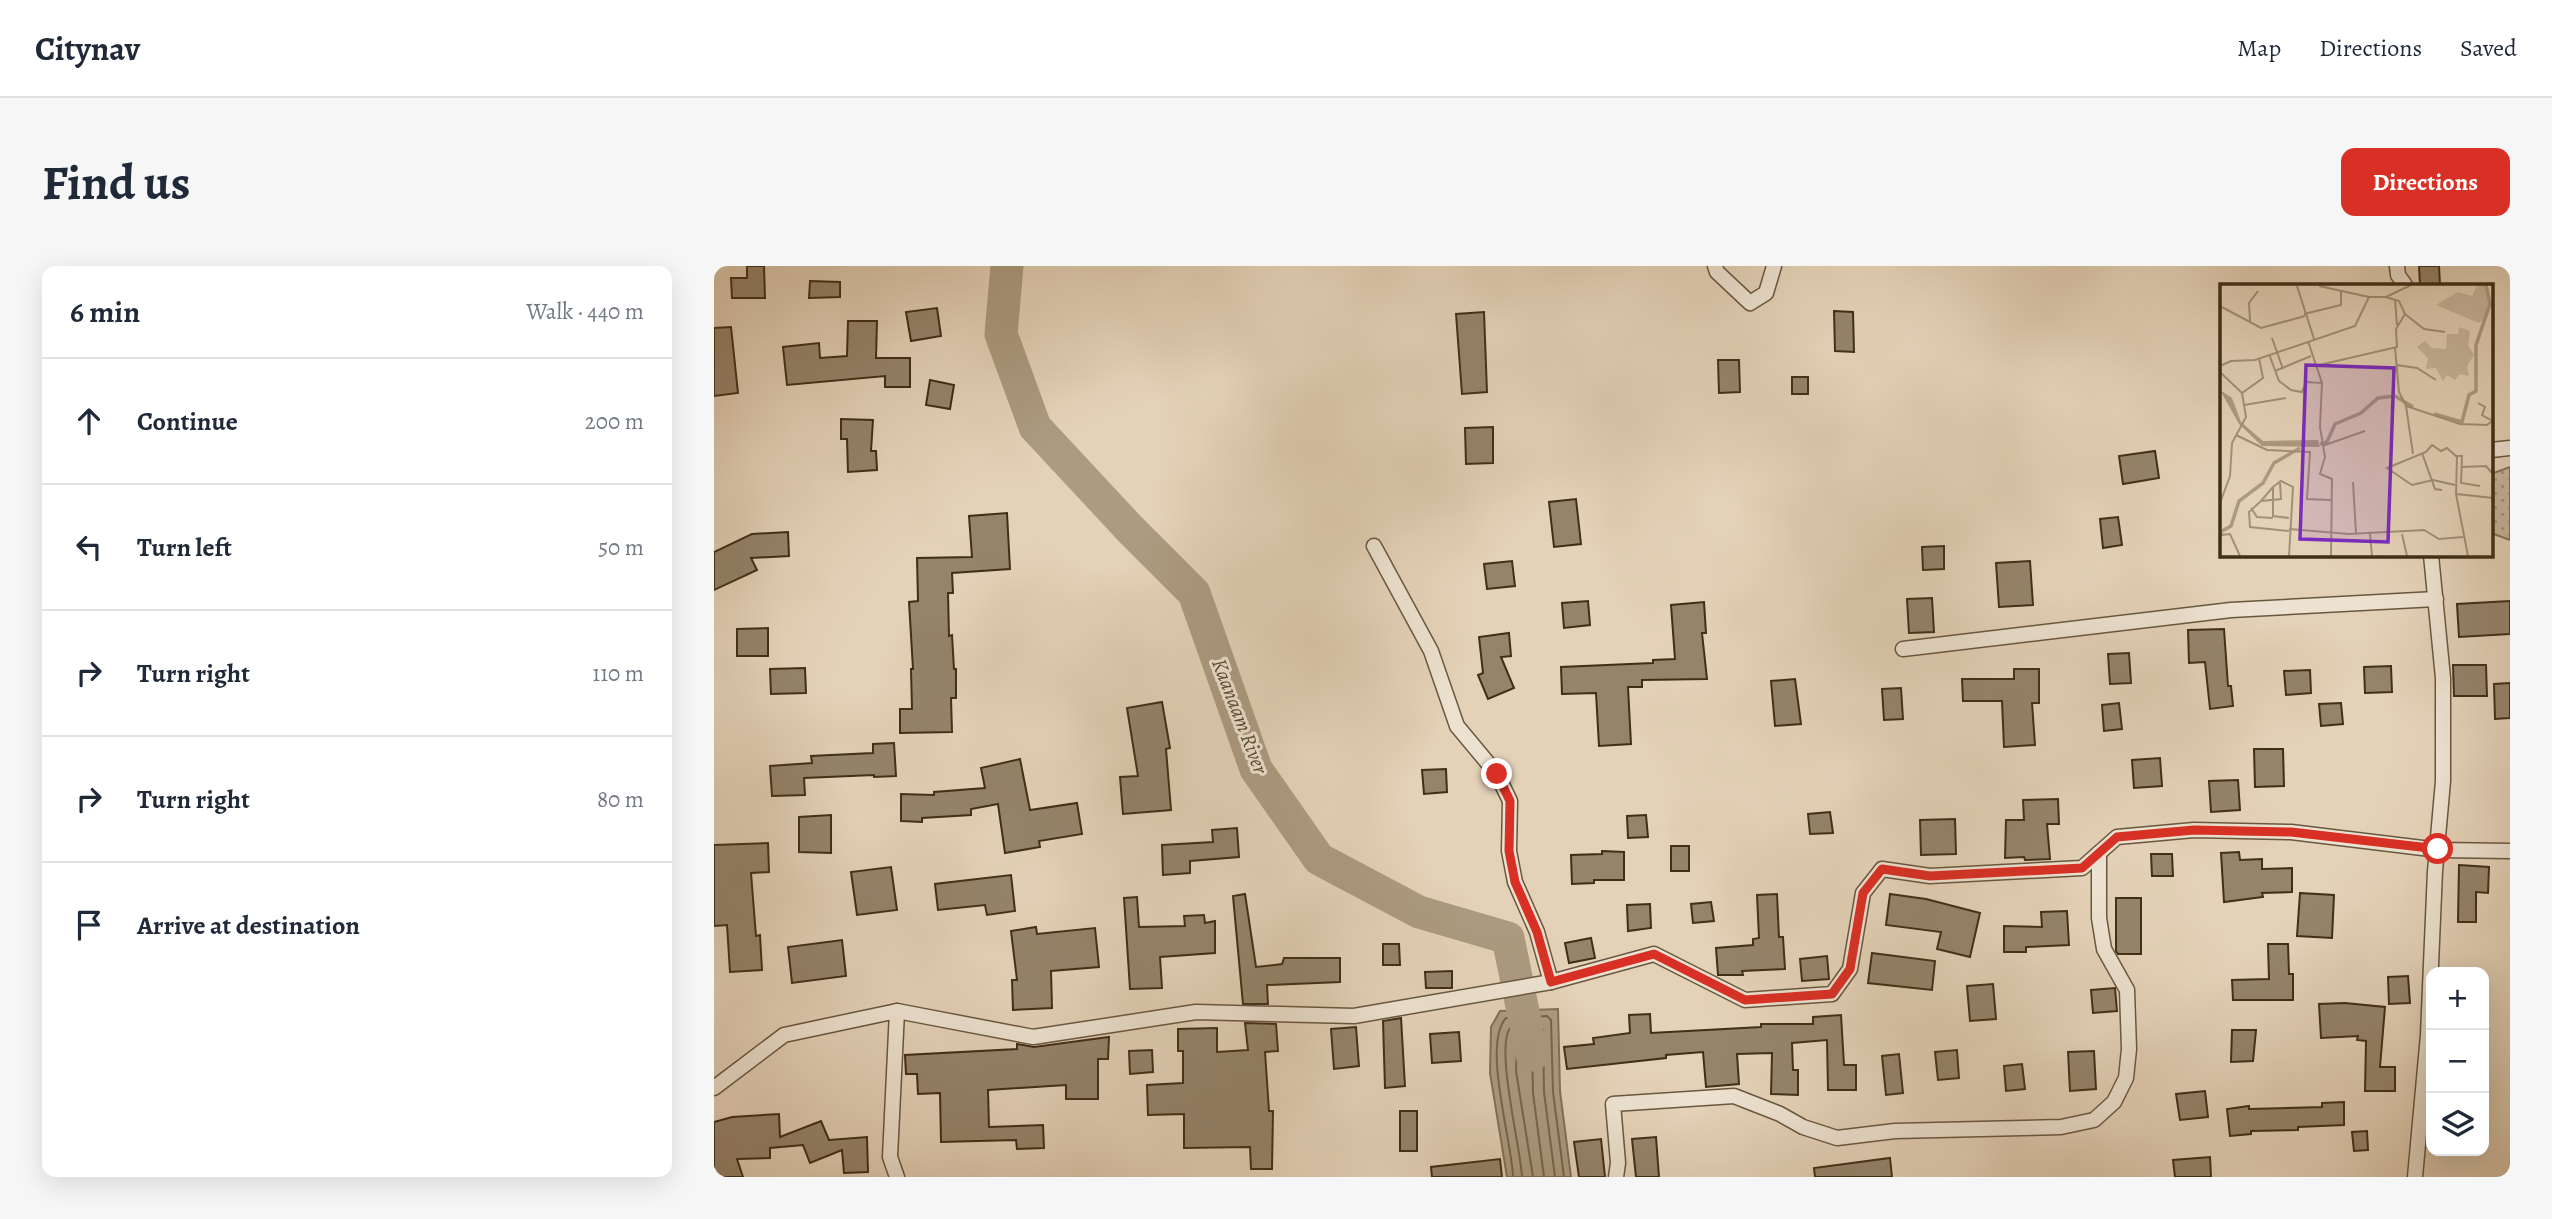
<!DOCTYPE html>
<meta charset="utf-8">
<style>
:root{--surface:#fff;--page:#f6f6f7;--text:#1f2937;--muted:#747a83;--line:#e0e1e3;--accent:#d93025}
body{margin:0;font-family:Alegreya,serif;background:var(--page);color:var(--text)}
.controls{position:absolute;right:21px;bottom:21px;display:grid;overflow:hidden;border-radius:14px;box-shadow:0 7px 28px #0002}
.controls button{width:63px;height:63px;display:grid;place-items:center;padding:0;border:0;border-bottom:2px solid var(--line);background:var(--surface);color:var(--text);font:35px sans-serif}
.stop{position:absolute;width:21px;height:21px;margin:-16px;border:5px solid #d93025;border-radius:50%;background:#fff}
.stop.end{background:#d93025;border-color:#fff;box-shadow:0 2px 7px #0008}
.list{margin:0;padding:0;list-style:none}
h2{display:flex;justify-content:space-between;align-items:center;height:91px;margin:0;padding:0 28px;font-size:30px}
h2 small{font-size:23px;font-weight:400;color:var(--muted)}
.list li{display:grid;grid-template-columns:46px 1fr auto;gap:21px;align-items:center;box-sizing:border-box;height:126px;padding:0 28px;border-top:2px solid var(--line)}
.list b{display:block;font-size:26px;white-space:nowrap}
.list em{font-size:23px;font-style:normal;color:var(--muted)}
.icon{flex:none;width:38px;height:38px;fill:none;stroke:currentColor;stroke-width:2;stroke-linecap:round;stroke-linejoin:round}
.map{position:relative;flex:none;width:1796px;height:911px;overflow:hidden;border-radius:14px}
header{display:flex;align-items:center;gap:42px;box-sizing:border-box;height:98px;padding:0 35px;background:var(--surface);border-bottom:2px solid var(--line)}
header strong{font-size:33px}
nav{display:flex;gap:38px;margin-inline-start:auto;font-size:24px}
.intro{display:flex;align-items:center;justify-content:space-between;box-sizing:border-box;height:168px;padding:0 42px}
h1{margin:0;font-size:49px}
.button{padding:18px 32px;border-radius:14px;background:var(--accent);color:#fff;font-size:24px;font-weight:700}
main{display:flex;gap:42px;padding:0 42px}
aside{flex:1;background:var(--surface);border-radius:14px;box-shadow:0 7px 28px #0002}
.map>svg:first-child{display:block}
.park{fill:url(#park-dots);stroke:#84725a;stroke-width:2}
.water{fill:#ac9b81;stroke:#817057;stroke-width:2}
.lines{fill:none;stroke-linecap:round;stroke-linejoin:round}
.shore{stroke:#76654c;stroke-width:2}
.river{stroke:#ac9b81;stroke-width:33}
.building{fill:#95846b;stroke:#402f17;stroke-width:2}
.minor-casing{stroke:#69583f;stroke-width:17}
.minor{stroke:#ede2d1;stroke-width:14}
.route{stroke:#d93025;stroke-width:9}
.labels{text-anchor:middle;stroke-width:6;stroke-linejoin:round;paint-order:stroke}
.water-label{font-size:21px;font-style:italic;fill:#5b4a32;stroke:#ede2d1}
.inset-river{fill:none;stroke:#ac9b81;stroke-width:3.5}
.inset-road{fill:none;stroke:#a29178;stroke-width:2}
.view{fill:#7b2cbf;fill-opacity:0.15;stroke:#7b2cbf;stroke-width:3.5}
.inset-edge{fill:none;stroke:#402f17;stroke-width:3.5}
</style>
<header>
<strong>Citynav</strong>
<nav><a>Map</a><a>Directions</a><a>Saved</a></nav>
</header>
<div class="intro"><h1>Find us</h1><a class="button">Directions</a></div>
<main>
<aside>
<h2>6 min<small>Walk · 440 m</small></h2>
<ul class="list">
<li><svg class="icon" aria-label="ahead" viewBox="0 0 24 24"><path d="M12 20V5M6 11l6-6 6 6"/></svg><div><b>Continue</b></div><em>200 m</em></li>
<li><svg class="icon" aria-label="left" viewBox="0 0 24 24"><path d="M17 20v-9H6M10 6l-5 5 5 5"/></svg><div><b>Turn left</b></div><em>50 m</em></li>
<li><svg class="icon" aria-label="right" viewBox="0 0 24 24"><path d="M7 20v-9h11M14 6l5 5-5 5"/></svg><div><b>Turn right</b></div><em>110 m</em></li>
<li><svg class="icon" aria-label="right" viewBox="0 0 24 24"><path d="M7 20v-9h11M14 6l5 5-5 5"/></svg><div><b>Turn right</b></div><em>80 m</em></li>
<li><svg class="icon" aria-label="arrive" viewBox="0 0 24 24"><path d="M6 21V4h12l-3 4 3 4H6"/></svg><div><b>Arrive at destination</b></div></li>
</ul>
</aside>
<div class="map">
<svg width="1796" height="911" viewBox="0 0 1796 911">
<defs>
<pattern id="park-dots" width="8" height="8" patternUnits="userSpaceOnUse" patternTransform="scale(1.75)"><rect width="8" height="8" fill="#c8b69d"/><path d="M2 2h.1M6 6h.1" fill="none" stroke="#a4947f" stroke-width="1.8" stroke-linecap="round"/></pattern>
</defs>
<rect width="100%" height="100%" fill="#e4d2b8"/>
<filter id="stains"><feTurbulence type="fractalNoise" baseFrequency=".00286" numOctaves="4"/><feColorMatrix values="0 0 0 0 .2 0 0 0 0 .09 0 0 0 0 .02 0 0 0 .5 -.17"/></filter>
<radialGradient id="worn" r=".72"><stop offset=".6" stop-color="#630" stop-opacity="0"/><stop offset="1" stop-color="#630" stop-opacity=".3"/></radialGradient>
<!-- park -->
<path class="park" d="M1796,201V274L1777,267V208Z"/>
<!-- water -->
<path class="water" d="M844,743L846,825L857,911H793L776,807L777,761L786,745Z"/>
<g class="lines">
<!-- shore -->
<g class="shore">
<path d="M799,911C798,875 768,778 792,752L833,750L837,754L839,826L850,911"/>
<path d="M808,911C807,883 780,778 797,761L825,760L829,763L830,826L841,911"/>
<path d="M819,911L802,805L803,774L806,771L815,770L818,773L819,827L830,911"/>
</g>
<!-- river -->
<path class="river" d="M293,0L287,68L321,161L416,263L480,327L542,503L605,593L705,646L794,672L818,789"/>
</g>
<!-- building -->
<g class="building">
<path d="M33,0H50L51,32H18L17,12H33Z"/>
<path d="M1705,0H1725L1726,19H1706Z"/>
<path d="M96,15L126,16V31L95,32Z"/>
<path d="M223,42L227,70L197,75L192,46Z"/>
<path d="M1120,45L1139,46L1140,86L1121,85Z"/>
<path d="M770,46L773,126L748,128L742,48Z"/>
<path d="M134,55H163L162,92H196V121H171V110L73,119L69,81L105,77L106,92L133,90Z"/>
<path d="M17,61L24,127L0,130V62Z"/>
<path d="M1004,94H1025L1026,126L1005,127Z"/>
<rect x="1078" y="111" width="16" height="17"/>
<path d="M216,114L240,119L236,143L212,139Z"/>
<path d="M127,153L159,154L157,185H162L163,204L134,206L133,173H127Z"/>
<path d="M779,161V197L752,198L751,162Z"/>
<path d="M1441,185L1445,212L1409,218L1405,190Z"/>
<path d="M862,233L867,278L840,281L835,236Z"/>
<path d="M293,247L296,303L238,307L239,327H234L235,370L238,369L240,403H242V432H237L238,466L186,467V443H198L197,403H199L195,336L204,335L203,292L258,291L255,250Z"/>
<path d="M1404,251L1408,279L1389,282L1386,253Z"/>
<path d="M74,266L75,290L37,292L43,304L0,324V286L38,268Z"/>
<path d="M1230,280V303L1209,304L1208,281Z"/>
<path d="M798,295L801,320L773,323L770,298Z"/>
<path d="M1316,295L1319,339L1285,341L1282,297Z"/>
<path d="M1218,332L1220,366L1195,367L1193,333Z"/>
<path d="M874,335L876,359L850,362L848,337Z"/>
<path d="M1796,335V368L1745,371L1743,338Z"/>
<path d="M990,336L992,367H988L993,413L928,414V421H914L917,478L885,480L882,427L848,428L847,401L939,397V394L961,393L957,339Z"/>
<path d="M54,362V390H23V363Z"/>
<path d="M1510,363L1514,420H1517L1519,440L1496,443L1491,396L1475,397L1474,364Z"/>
<path d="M795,367L797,390L787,391L800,422L774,433L764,409L769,407L765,371Z"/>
<path d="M1415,387L1417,417L1396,418L1394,388Z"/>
<path d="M1739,399H1772L1773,430H1740Z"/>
<path d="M1677,400L1678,426L1651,427L1650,401Z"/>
<path d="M91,402L92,427L57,428L56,403Z"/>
<path d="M1300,403H1325V437H1318L1321,479L1290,481L1288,435H1249L1248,413H1300Z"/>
<path d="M1596,404L1597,427L1572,429L1570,405Z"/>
<path d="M1081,413L1087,458L1061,460L1057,415Z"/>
<path d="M1796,417V452L1781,453L1780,418Z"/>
<path d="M1187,422L1189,453L1170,454L1168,423Z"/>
<path d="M448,436L456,482L452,483L457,544L409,548L406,511L424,510L413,442Z"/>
<path d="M1405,437L1408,463L1390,465L1388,439Z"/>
<path d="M1627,437L1629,458L1607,460L1605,438Z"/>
<path d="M180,477L182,510L160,511V509L90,512L91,529L58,530L56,500L98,497L97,490L159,487V478Z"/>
<path d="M1540,483H1569L1570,520L1541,521Z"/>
<path d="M1446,492L1448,520L1420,522L1418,494Z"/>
<path d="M306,493L316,544L363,537L368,568L325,575L326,581L291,587L284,538L257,543V549L208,552V556L187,555V528L220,529V526L271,522L267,502Z"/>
<path d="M732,503L733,526L710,528L708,504Z"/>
<path d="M1524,514L1526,544L1497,546L1495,515Z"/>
<path d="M1344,533L1345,558H1333L1336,593L1311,594L1310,591L1291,592L1292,554H1310L1309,534Z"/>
<path d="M1116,546L1119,567L1096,568L1094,548Z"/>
<path d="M117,549V587L85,586V551Z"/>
<path d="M932,549L934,571L914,572L913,550Z"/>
<path d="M1241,553L1242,588L1207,589L1206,554Z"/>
<path d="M523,562L525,591L476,595V607L449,609L448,579L499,576L498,564Z"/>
<path d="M54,577L55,606L37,607L42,670L46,669L48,704L16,706L13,659L0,660V579Z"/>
<rect x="957" y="580" width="18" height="25"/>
<path d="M888,585L910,586V614H880V617L858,618L857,589L888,588Z"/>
<path d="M1525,586L1526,594L1548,593V603L1578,602V626L1548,627L1549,631L1510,636L1507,587Z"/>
<path d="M1437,588H1458L1459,610H1438Z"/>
<path d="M1745,599L1775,601L1774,627L1762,626V656H1744Z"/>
<path d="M177,601L183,644L143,649L137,606Z"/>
<path d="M297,609L301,645L273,649L271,639L224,644L221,618Z"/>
<path d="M1586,627L1620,629L1618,672L1583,670Z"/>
<path d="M531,628L542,701L568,698L570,692H626V716L553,719L554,738H529L519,630Z"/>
<path d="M1063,628L1065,671H1069L1071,703L1028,705L1029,709H1004L1002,682L1039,679V673L1045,672L1043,629Z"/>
<path d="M1176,628L1212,633L1266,647L1256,691L1223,683L1227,666L1172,659Z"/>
<path d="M423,631L425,661L471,660L470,650L490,649L491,657L501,655V687L446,691L448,722L416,723L410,632Z"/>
<path d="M1402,632H1427V688H1404L1402,685Z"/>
<path d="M997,636L1000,655L979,657L977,638Z"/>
<path d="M936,638L937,662L914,665L913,639Z"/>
<path d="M1353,645L1355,679L1312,681V686H1290V660L1328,661L1327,646Z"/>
<path d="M322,661L323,668L381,662L385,701L337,705L338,742L299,744L298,714H303L297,665Z"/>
<path d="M877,672L881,692L855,697L851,677Z"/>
<path d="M128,674L132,710L78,717L74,681Z"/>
<path d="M669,678H685L686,699H669Z"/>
<path d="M1554,678H1574L1575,708H1579V734H1519L1518,714L1555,713Z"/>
<path d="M1158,687L1221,695L1218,724L1154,717Z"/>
<path d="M1113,690L1115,713L1088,715L1086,693Z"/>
<path d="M738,705V722H712L711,706Z"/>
<path d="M1694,710L1696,737L1675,738L1674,711Z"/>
<path d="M1279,718L1282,753L1256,755L1253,720Z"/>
<path d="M1401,722L1403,745L1379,747L1377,724Z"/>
<path d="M1631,737L1671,741L1666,801H1681V825H1651L1652,775L1643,774L1644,770L1607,772L1605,738Z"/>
<path d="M936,748L937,767L1047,761V758H1099V751L1127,749L1130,799H1142V824H1114L1113,774L1078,777L1079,804H1084V829L1057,828L1058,787L1023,788L1025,818L992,821L989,786L952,789V792L853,803L850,781L880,778L879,772L916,767L915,749Z"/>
<path d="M687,752L691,820L671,822L669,755Z"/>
<path d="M531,757L562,758L564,785L551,786L555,845H559L558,903H537L536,881L470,882V848L434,849L433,819L469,817V785H464V763L503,762V786L534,784Z"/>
<path d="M642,761L645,800L620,803L617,763Z"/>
<path d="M1518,764H1542L1539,795L1517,796Z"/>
<path d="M745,766L747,795L718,797L716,768Z"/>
<path d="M395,771L394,793H384V833H352V819L274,824L275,861L329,859L330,882L303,883L302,874L227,876L226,827L204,828L203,808H192L191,789L303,783V778L320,781Z"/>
<path d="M438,784L439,806L416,808L415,785Z"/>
<path d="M1243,784L1245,812L1224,814L1221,786Z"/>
<path d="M1380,785L1382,823L1356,825L1354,786Z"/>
<path d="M1185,788L1189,827L1172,829L1168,790Z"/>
<path d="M1308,798L1311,823L1292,825L1290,800Z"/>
<path d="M1491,825L1494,851L1466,854L1462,828Z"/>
<path d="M1630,836V859L1584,861V864L1537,865V868L1516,870L1513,843L1535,840V843L1608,841V837Z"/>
<rect x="686" y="845" width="17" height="40"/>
<path d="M65,848L66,871L107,855L115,874L153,871L154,906L130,907L128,884L96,897L89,879L56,882V892L23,893L29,911H0V856L18,851Z"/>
<path d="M1653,865L1654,884L1640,885L1638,866Z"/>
<path d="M942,871L945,911H922L918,873Z"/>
<path d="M887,873L891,911H865L860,876Z"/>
<path d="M1496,891L1497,911H1461L1459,894Z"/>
<path d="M1176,892L1178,911H1101L1100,902Z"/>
<path d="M786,893L788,911H718L717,901Z"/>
</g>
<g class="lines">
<!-- minor casing -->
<g class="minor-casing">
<g id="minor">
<path d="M1001,0L1003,6L1036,37L1052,27L1060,0"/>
<path d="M1683,0L1684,9L1691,19"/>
<path d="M1777,184L1796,182"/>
<path d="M660,280L717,385L743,460L783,508L796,535L795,585L801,616L823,666L837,716"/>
<path d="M1189,383L1517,344L1722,333"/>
<path d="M183,745L176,891L183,911"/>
<path d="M0,822L70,769L183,745L319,771L482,746L640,750L837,716L940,688L1031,734L1118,728L1136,703L1149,627L1168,603L1216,610L1368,602L1403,571L1480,564L1577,566L1725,584L1796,585"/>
<path d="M902,911L904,897L899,838L1020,830L1066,848L1089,861L1123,872L1181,865L1347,861L1380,854L1400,836L1412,812L1415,783L1413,724L1390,683L1385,652V587"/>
<path d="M1701,911L1714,769L1721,605L1729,515V412L1717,289"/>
</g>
</g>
<!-- minor -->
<use href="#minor" class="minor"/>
</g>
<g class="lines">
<!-- route -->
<path class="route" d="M783,508L796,535L795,585L801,616L823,666L837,716L940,688L1031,734L1118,728L1136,703L1149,627L1168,603L1216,610L1368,602L1403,571L1480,564L1577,566L1724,583"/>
</g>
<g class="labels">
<!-- water labels -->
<g class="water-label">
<text transform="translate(526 450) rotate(69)" y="7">Kaanaam River</text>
</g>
</g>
<!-- overview -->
<g transform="translate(1506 18)">
<rect width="273" height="273" fill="#e4d2b8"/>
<path d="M257,1H265L268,17L266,33L259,39L216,21L238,8L252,12ZM239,43L250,47L248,61L254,71L247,82L249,92L240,90L235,96L227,91L223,97L216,84L206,85L208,74L197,63L205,57L212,64L226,65L227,50H238Z" fill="#c8b69d"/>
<path d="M0,106L12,114L21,138L43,157L98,156L100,163L42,162L19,140Z" fill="#ac9b81"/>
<path class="inset-river" d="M214,130L242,138L249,111L256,107V61L270,20L266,1M100,160L107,158L115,140L141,129L158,114L175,112L193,123M2,247L11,242L19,217L43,199L54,179L80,164"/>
<path class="inset-road" d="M77,2L94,55M99,2L149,13M175,16L177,41M0,22L41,44L85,32M84,30L121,21V7M185,30L204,45L225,48M30,37L29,19L38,7M52,54L63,85M88,57L102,99L100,143L105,173L100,190L112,195L111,272M175,64L179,108L186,122L240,140L267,141L273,136M49,70L59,97L71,106L82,108L86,98L102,99M176,81L197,84L216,96M0,82L11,77L35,76L135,42L149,13H166L191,1M95,82L177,63L176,45L185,30L179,17L166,13M55,87L91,72M0,88L22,109L26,133L12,159L10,192L0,219M22,109L43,94L39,74M258,119L265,123L262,131L271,136M24,121L66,114M186,122L193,170M16,151L47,166L90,168L87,215L111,216M102,162L145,147M202,169L215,205L222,206M236,172H242L241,199L260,202M242,183L266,182L273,190M133,198L136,249M235,201L213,196L192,201L167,184L206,168L212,161L221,167L227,164L237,173L236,210M53,203L41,217L61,215L60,199M41,217L29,228L30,243L69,247M31,224L37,233L53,234M0,244L2,251L10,250L20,272M69,245L129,250L204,246L219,255L243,253M150,250L152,272M182,250L187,272M69,272L73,203L61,197L53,203V232L69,234M248,272L236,210L273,214"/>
<path class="view" d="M86,81L174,84L168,258L80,255Z"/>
<rect width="273" height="273" class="inset-edge"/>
</g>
<rect width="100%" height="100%" filter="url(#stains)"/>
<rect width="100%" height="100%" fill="url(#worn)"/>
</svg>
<div class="controls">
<button>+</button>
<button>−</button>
<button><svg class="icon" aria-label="layers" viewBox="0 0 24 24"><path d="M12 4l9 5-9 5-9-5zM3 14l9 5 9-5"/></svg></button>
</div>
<div class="stop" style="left:1724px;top:583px"></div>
<div class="stop end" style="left:783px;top:508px"></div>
</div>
</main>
